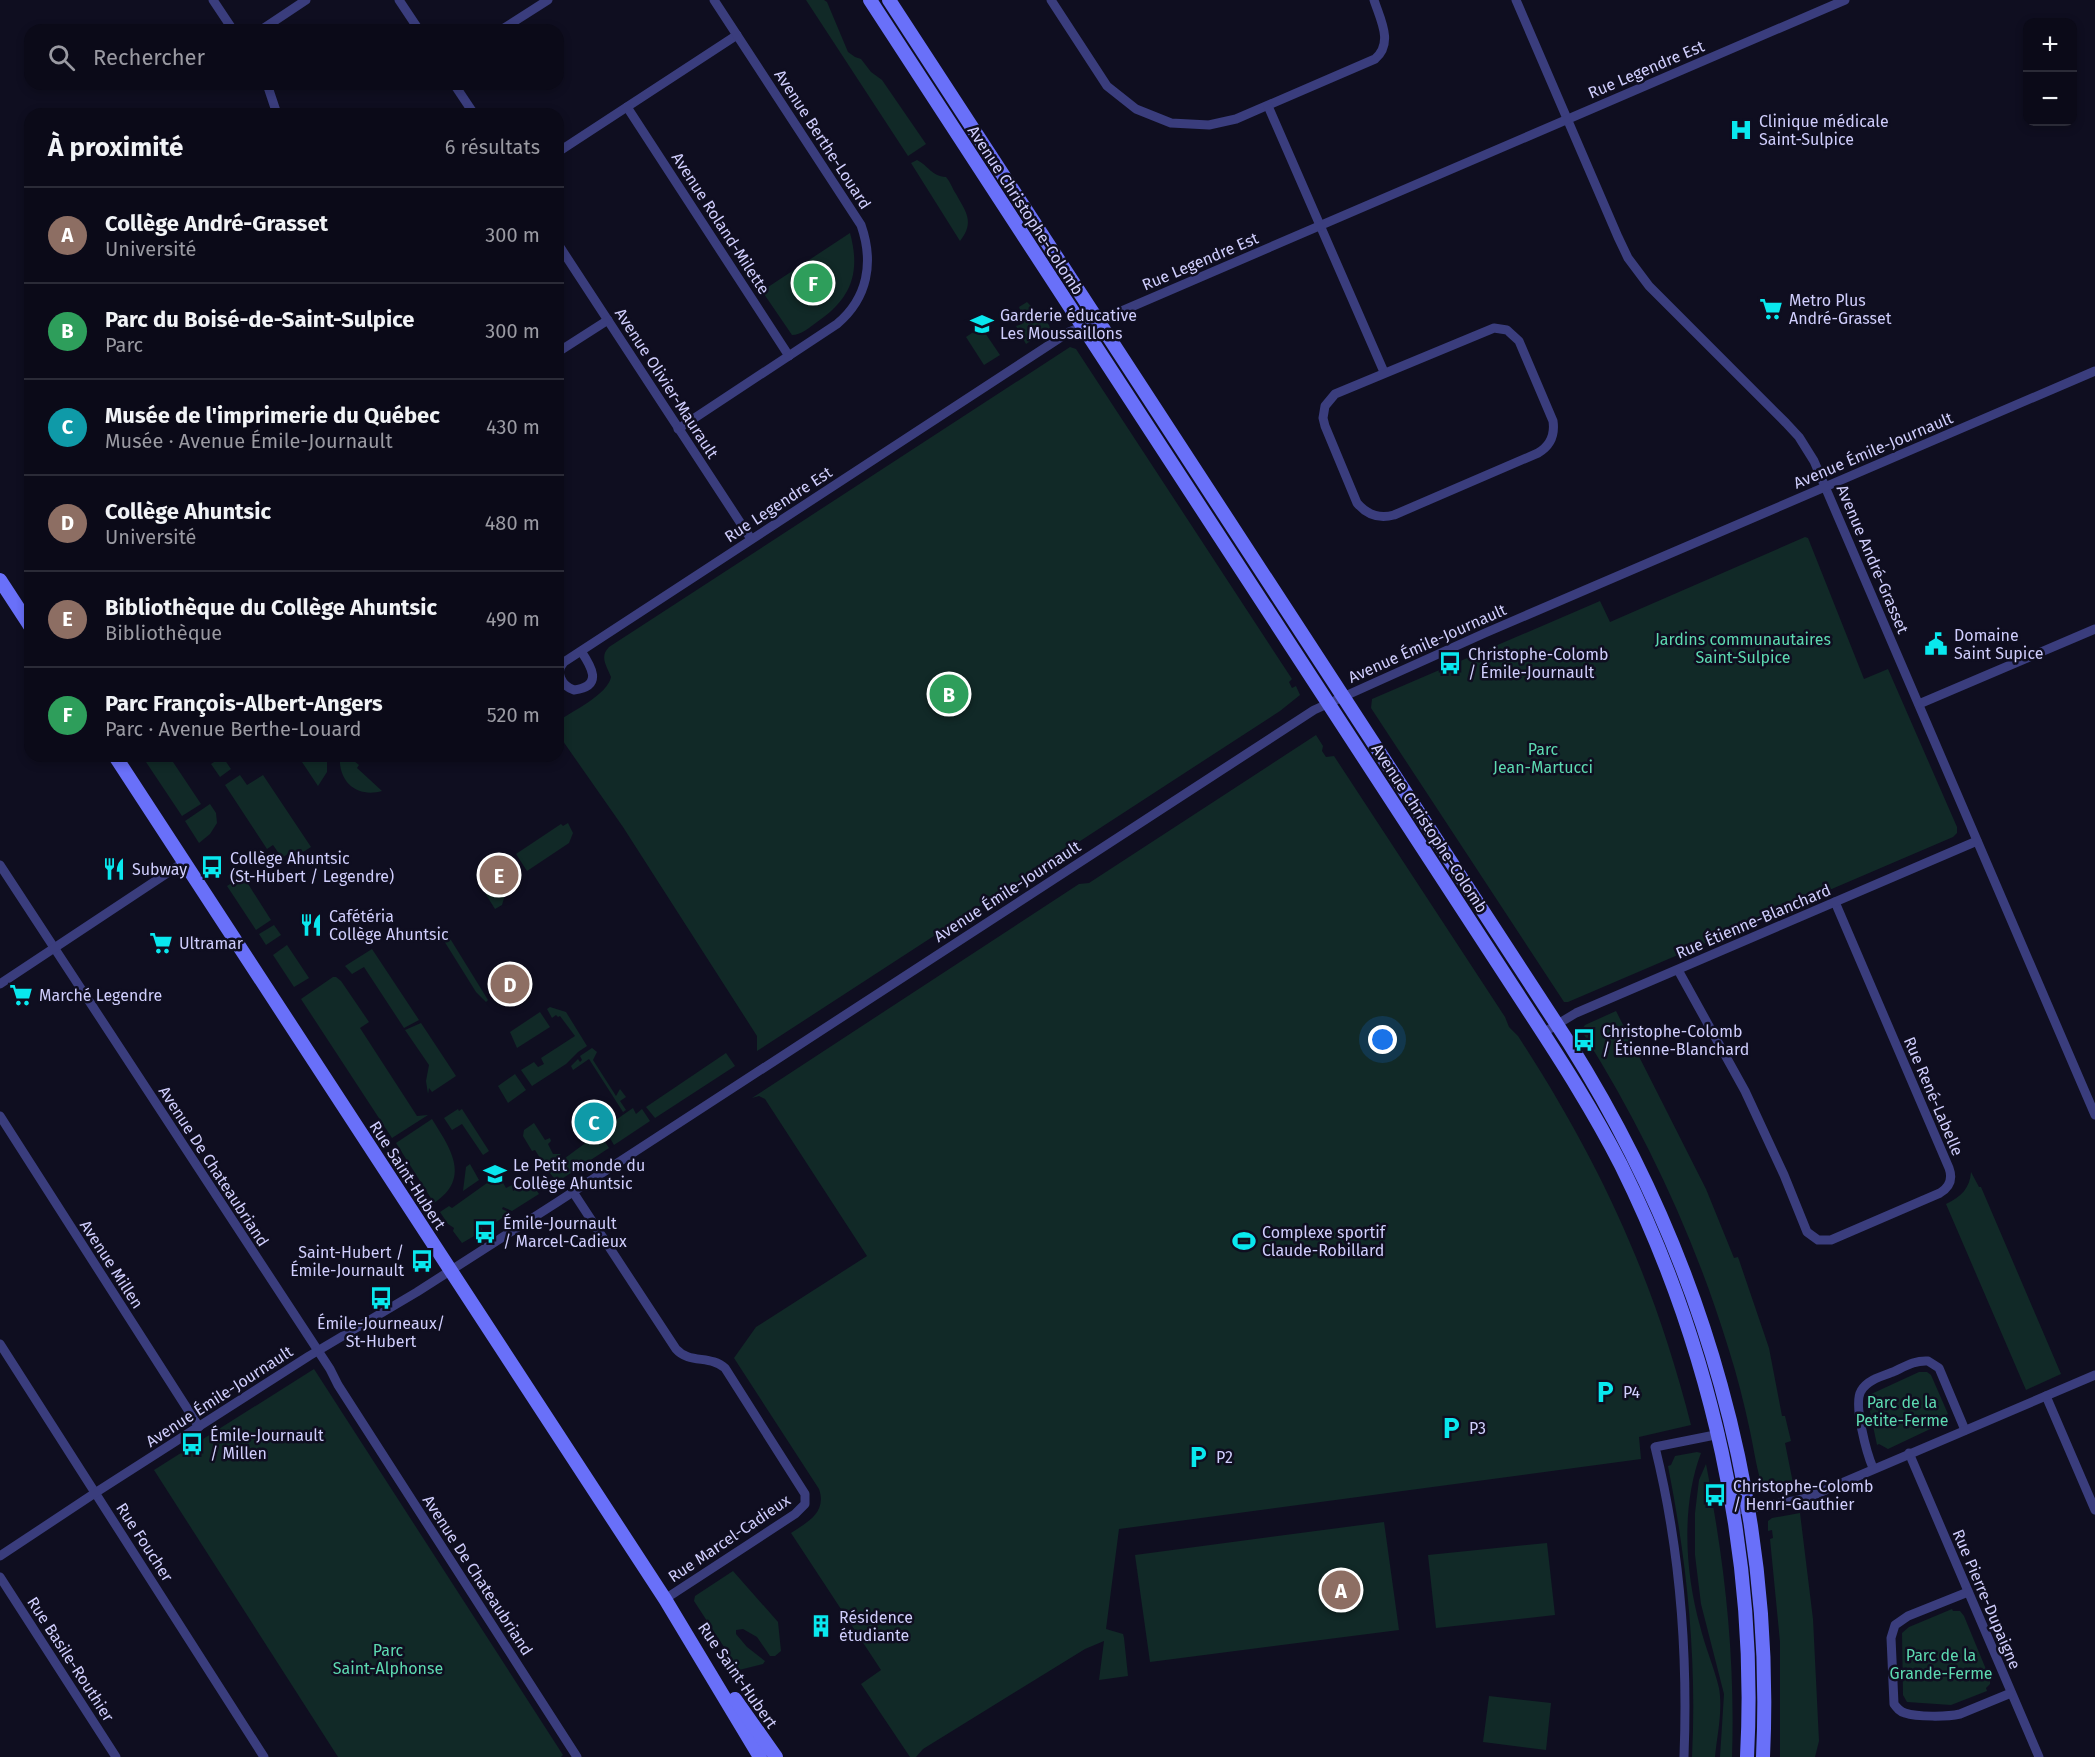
<!DOCTYPE html>
<html lang="fr">
<meta charset="utf-8">
<style>
:root{--surface:#0b0a18;--page:#191825;--text:#f1f3f6;--muted:#9a9aa2;--line:#2b2b37;--accent:#0f766e}
body{margin:0;font-family:"Fira Sans",sans-serif;background:var(--page);color:var(--text)}
.controls{position:absolute;right:18px;top:18px;display:grid;overflow:hidden;border-radius:12px;box-shadow:0 3px 9px #0003}
.controls button{width:54px;height:54px;display:grid;place-items:center;padding:0;border:0;border-bottom:2px solid var(--line);background:var(--surface);color:var(--text);font:30px sans-serif}
.you{position:absolute;left:1383px;top:1040px;width:21px;height:21px;margin:-15px;border:4px solid #fff;border-radius:50%;background:#1a73e8;box-shadow:0 0 0 9px #1a73e833}
.badge{display:grid;place-items:center;width:39px;height:39px;border-radius:50%;background:var(--accent);color:#fff;font-size:20px;font-weight:700}
.pin{position:absolute;translate:-50% -50%;border:3px solid #fff;box-shadow:0 2px 6px #0006}
.list{margin:0;padding:0;list-style:none}
h2{display:flex;justify-content:space-between;align-items:center;height:78px;margin:0;padding:0 24px;font-size:26px}
h2 small{font-size:20px;font-weight:400;color:var(--muted)}
.list li{display:grid;grid-template-columns:39px 1fr auto;gap:18px;align-items:center;box-sizing:border-box;height:96px;padding:0 24px;border-top:2px solid var(--line)}
.list b{display:block;font-size:22px;white-space:nowrap}
.list p{margin:0;font-size:20px;white-space:nowrap;color:var(--muted)}
.list em{font-size:20px;font-style:normal;color:var(--muted)}
.icon{flex:none;width:33px;height:33px;fill:none;stroke:currentColor;stroke-width:2;stroke-linecap:round;stroke-linejoin:round}
.map{position:relative;flex:none;width:2095px;height:1757px;overflow:hidden}
.search{position:absolute;background:var(--surface);box-shadow:0 3px 9px #0003;left:24px;top:24px;width:540px;height:66px;display:flex;align-items:center;gap:15px;box-sizing:border-box;padding:0 21px;border-radius:18px;color:var(--muted);font-size:22px}
.panel{position:absolute;background:var(--surface);box-shadow:0 3px 9px #0003;left:24px;top:108px;width:540px;height:654px;border-radius:18px}
.map>svg:first-child{display:block}
.green{fill:#112927}
.lines{fill:none;stroke-linecap:round;stroke-linejoin:round}
.minor{stroke:#3a3d7d;stroke-width:9}
.secondary{stroke:#6970f9;stroke-width:14}
.labels{text-anchor:middle;stroke-width:5;stroke-linejoin:round;paint-order:stroke}
.street-label{font-size:16px;fill:#d0cefd;stroke:#0f0e20}
.poi-label{font-size:16px;fill:#d0cefd;stroke:#0f0e20;text-anchor:start}
.park-label{font-size:16px;fill:#5ddab1;stroke:#0f0e20}
</style>
<div class="map">
<svg width="2095" height="1757" viewBox="0 0 2095 1757">
<rect width="100%" height="100%" fill="#0f0e20"/>
<!-- green -->
<g class="green">
<path d="M806,0H824L827,2L848,52L855,57L861,59L871,72L882,80L926,144L908,156Z"/>
<path d="M917,160C929,166 931,176 946,177C951,183 952,188 956,194C966,212 975,222 960,241L911,163Z"/>
<path d="M850,233C861,273 851,299 817,322C809,328 801,335 792,335L762,291Z"/>
<path d="M1027,302L1049,325L1050,328L1026,344L1016,326L1022,324L1024,320L1019,307Z"/>
<path d="M981,327L1000,355L984,365L966,337Z"/>
<path d="M1070,347L1076,349L1292,679L1289,682L1292,688L1296,686L1300,695L1280,711L757,1051V1036L623,827L558,734V721C573,711 608,694 611,677C607,666 599,657 609,647Z"/>
<path d="M1805,537L1808,538L1864,679L1888,669L1957,827V833L1953,837L1568,1002H1564L1371,708L1372,699L1600,601L1610,622Z"/>
<path d="M1316,735L1323,746L1322,751L1326,757L1334,756L1505,1017L1509,1027L1518,1036C1600,1162 1654,1279 1691,1425L1639,1437L1641,1459L1119,1529L1106,1629L1123,1634L1124,1638L1128,1676L1099,1680L1104,1641L1085,1649L923,1749L916,1757H910L861,1684L881,1670L791,1533C808,1522 827,1512 819,1489L734,1358L756,1327L867,1256L765,1099L759,1096L752,1098L1079,884L1089,883Z"/>
<path d="M142,756H169L201,804L182,816Z"/>
<path d="M211,756H222L231,769L220,777L211,764L214,762Z"/>
<path d="M298,756H327V772L318,786Z"/>
<path d="M340,756H348L359,765L357,768L382,791C357,798 338,782 340,756Z"/>
<path d="M240,775L247,785L263,775L311,847L303,852L301,849L294,854L292,851L282,858L273,845L267,849L225,785Z"/>
<path d="M210,804L216,813L217,823L210,834L199,843L185,821Z"/>
<path d="M568,823L573,833L569,843L527,871L516,854L561,824L563,826Z"/>
<path d="M243,876L271,920L256,930L227,886Z"/>
<path d="M502,881L507,888L502,905L495,909L485,893Z"/>
<path d="M274,925L281,935L266,945L259,934Z"/>
<path d="M446,932L488,1000L486,1002L476,992L441,936Z"/>
<path d="M287,945L309,978L294,987L273,955Z"/>
<path d="M372,949L419,1020L404,1028L364,967L352,974L345,966Z"/>
<path d="M333,977H336L341,981L369,1022L360,1028L417,1116L428,1115L392,1138L301,999Z"/>
<path d="M550,1007L566,1012L587,1046L578,1052L566,1064L532,1086L521,1070L534,1062L538,1067L544,1064L541,1058L575,1036L560,1016L558,1017L556,1015L552,1018L547,1009Z"/>
<path d="M1616,1011L1706,1189L1734,1258L1738,1257L1769,1348L1782,1416H1785L1791,1441L1785,1443L1794,1488L1771,1492L1763,1489C1757,1471 1754,1450 1750,1431C1744,1403 1737,1375 1728,1347C1694,1236 1645,1132 1583,1033L1582,1029L1585,1025Z"/>
<path d="M540,1012L550,1027L517,1048L510,1032Z"/>
<path d="M421,1023L456,1076L432,1092L429,1088L428,1094L426,1081L429,1065L405,1030Z"/>
<path d="M592,1048L597,1052L593,1060L616,1096L620,1089L626,1097L620,1101L626,1110L623,1112L589,1059L573,1070L571,1066L578,1059L580,1062L582,1060L580,1056Z"/>
<path d="M726,1053L735,1066L655,1118L646,1107Z"/>
<path d="M515,1074L526,1090L508,1103L498,1086Z"/>
<path d="M633,1108L636,1114L642,1109L650,1121L614,1145L604,1128Z"/>
<path d="M458,1109L459,1111L462,1109L489,1151L483,1155L462,1124L452,1130L444,1118Z"/>
<path d="M432,1119C450,1148 472,1178 434,1203L396,1143Z"/>
<path d="M534,1123L545,1140L550,1138L551,1141L548,1144L553,1154H561L545,1166L535,1150L532,1151L523,1136L524,1130Z"/>
<path d="M599,1133L609,1148L557,1182L550,1173L558,1167L557,1164Z"/>
<path d="M470,1164L479,1180L463,1191L466,1167Z"/>
<path d="M1971,1172L1979,1187H1981L2061,1374L2026,1390L1946,1204C1961,1197 1970,1188 1971,1172Z"/>
<path d="M494,1178L497,1182L501,1179L506,1188L512,1185L513,1191L530,1180L539,1194L512,1211L503,1207L502,1209L510,1213L490,1226L487,1223L480,1225L483,1231L462,1243L453,1231L454,1228L448,1224L440,1212L449,1206L452,1208Z"/>
<path d="M314,1369L563,1755L561,1757H338L154,1470Z"/>
<path d="M1919,1372H1927L1931,1375L1948,1414L1946,1415L1945,1422L1888,1449L1879,1444L1877,1445L1868,1402L1869,1395Z"/>
<path d="M1697,1452L1701,1453C1681,1506 1685,1572 1700,1626C1705,1647 1714,1667 1719,1688C1723,1711 1717,1735 1715,1757H1692C1697,1659 1687,1562 1668,1466L1671,1465L1675,1456Z"/>
<path d="M1706,1464L1710,1485L1707,1486L1708,1494H1711C1727,1582 1735,1668 1732,1757H1720L1724,1694L1701,1604L1695,1555V1513L1699,1480Z"/>
<path d="M1800,1513L1813,1619L1819,1741L1815,1757H1780V1642L1770,1539L1773,1538L1772,1530L1768,1531V1521L1772,1518Z"/>
<path d="M1384,1522L1399,1630L1150,1662L1135,1555Z"/>
<path d="M1547,1543L1555,1615L1436,1628L1428,1555Z"/>
<path d="M733,1571L778,1622L781,1651L775,1656H770L757,1637L743,1629L736,1630V1634L747,1647L765,1661L763,1664L739,1670L694,1601L695,1596Z"/>
<path d="M1952,1609L1953,1611H1960L1964,1616L1990,1679V1684L1986,1688L1987,1691L1951,1705L1907,1702L1903,1695L1902,1633L1909,1627Z"/>
<path d="M1489,1696L1551,1703L1546,1750L1483,1742Z"/>
</g>
<g class="lines">
<!-- minor -->
<g class="minor">
<path d="M213,0L233,30"/>
<path d="M399,0L419,30"/>
<path d="M1051,0L1107,86L1136,109L1171,123L1209,125L1236,119L1375,59C1394,43 1380,19 1374,0"/>
<path d="M1516,0L1618,237L1628,258L1649,286L1786,423L1799,437L1814,461L2095,1115"/>
<path d="M261,30L306,0"/>
<path d="M501,30L548,0"/>
<path d="M267,84L277,114"/>
<path d="M454,84L474,114"/>
<path d="M1268,106L1384,372"/>
<path d="M627,107L789,356"/>
<path d="M558,152L737,35"/>
<path d="M558,244L751,539"/>
<path d="M1494,328L1507,330L1519,341L1553,421C1555,435 1550,446 1538,453L1394,515C1379,519 1367,515 1357,503L1325,426L1323,418L1325,406L1335,394Z"/>
<path d="M558,352L608,320"/>
<path d="M678,429L837,324C868,298 874,262 861,225L714,0"/>
<path d="M581,651C591,666 604,686 574,690C562,686 554,672 564,662L1069,332L1117,313L1845,0"/>
<path d="M1919,704L2095,629"/>
<path d="M0,865L330,1369L338,1385L577,1757"/>
<path d="M1678,970L1745,1091L1784,1175L1807,1232L1818,1240H1831L1940,1193C1950,1187 1953,1179 1949,1168L1835,902"/>
<path d="M0,984L184,862"/>
<path d="M1543,1033L1576,1013L1977,841"/>
<path d="M0,1116L199,1427"/>
<path d="M573,1192L676,1349C689,1364 711,1355 725,1368L805,1494V1504L795,1514L665,1599"/>
<path d="M0,1344L264,1757"/>
<path d="M2046,1396L2095,1510"/>
<path d="M1909,1453L2039,1757"/>
<path d="M1873,1468C1867,1454 1853,1404 1861,1391C1867,1380 1882,1376 1893,1372C1904,1367 1915,1360 1928,1361L1939,1368L1965,1430"/>
<path d="M1733,1511L1793,1501L1809,1497L2095,1375"/>
<path d="M0,1556L95,1493L309,1356L417,1292L556,1203L1314,710L1485,633L2095,371"/>
<path d="M0,1577L116,1757"/>
<path d="M1968,1592L1908,1616L1895,1625L1891,1638L1894,1704C1897,1708 1900,1712 1905,1713C1917,1717 1947,1717 1960,1714L2011,1693"/>
<path d="M1684,1757C1688,1653 1680,1548 1655,1447L1720,1434"/>
</g>
<!-- secondary -->
<g class="secondary">
<path d="M870,0L1530,1013C1562,1062 1594,1112 1621,1165C1711,1347 1758,1553 1747,1757"/>
<path d="M889,0L1569,1043C1703,1256 1775,1504 1763,1757"/>
<path d="M0,580L30,626"/>
<path d="M115,756L665,1599L760,1757"/>
<path d="M735,1699L776,1757"/>
</g>
</g>
<!-- icons -->
<defs>
<g id="hospital-bare" transform="scale(1.8)"><path d="M-5-5h3v3.5h4V-5h3V5h-3V1.5h-4V5h-3Z" fill="#09e8ee" stroke="#0f0e20" stroke-width="2.5" paint-order="stroke"/></g>
<g id="supermarket-bare" transform="scale(1.8)"><path d="M-6-5.5h2.5l.6 2H6L4.5 2H-2.5L-4.4-4H-6ZM-1.5 3.2a1.3 1.3 0 1 0 .1 0ZM3 3.2a1.3 1.3 0 1 0 .1 0Z" fill="#09e8ee" stroke="#0f0e20" stroke-width="2.5" paint-order="stroke"/></g>
<g id="school-bare" transform="scale(1.8)"><path d="M0-5L7-2L0 1L-7-2ZM-4 1L0 2.5L4 1V4Q0 6-4 4Z" fill="#09e8ee" stroke="#0f0e20" stroke-width="2.5" paint-order="stroke"/></g>
<g id="civic-bare" transform="scale(1.8)"><path d="M-.6-6.5H3V-4.5H.6V-3L4-1V1h2V6H-6V1h2V-1L-.6-3ZM-1.2 2.5V6h2.4V2.5Z" fill="#09e8ee" stroke="#0f0e20" stroke-width="2.5" paint-order="stroke"/></g>
<g id="bus-bare" transform="scale(1.8)"><path d="M-5-6H5V4H4V6H2V4H-2V6H-4V4H-5ZM-3.5-4V0h7V-4ZM-3.5 1.2v1.5H-2V1.2ZM2 1.2v1.5H3.5V1.2Z" fill="#09e8ee" stroke="#0f0e20" stroke-width="2.5" paint-order="stroke"/></g>
<g id="restaurant-bare" transform="scale(1.8)"><path d="M-5-6h1v4h1v-4h1v4h1v-4h1v5L-1.5 .5V6h-2V.5L-5-1ZM5-6V6H3V1.5H1.5Q1.5-4 5-6Z" fill="#09e8ee" stroke="#0f0e20" stroke-width="2.5" paint-order="stroke"/></g>
<g id="stadium-bare" transform="scale(1.8)"><path d="M0-5a6.5 5 0 1 0 0 10a6.5 5 0 1 0 0-10ZM-3.5-1.8h7v3.6h-7Z" fill="#09e8ee" stroke="#0f0e20" stroke-width="2.5" paint-order="stroke"/></g>
<g id="parking-bare" transform="scale(1.8)"><path d="M-3.5-5.5H1a3.5 3.5 0 0 1 0 7H-1V5.5H-3.5ZM-1-3.4V-.6H.8a1.4 1.4 0 0 0 0-2.8Z" fill="#09e8ee" stroke="#0f0e20" stroke-width="2.5" paint-order="stroke"/></g>
<g id="building-bare" transform="scale(1.8)"><path d="M-4-6H4V6H1V3H-1V6H-4ZM-2.5-4.3h1.7v1.8h-1.7ZM.8-4.3h1.7v1.8H.8ZM-2.5-1h1.7V.8h-1.7ZM.8-1h1.7V.8H.8Z" fill="#09e8ee" stroke="#0f0e20" stroke-width="2.5" paint-order="stroke"/></g>
</defs>
<g fill-rule="evenodd">
<use href="#hospital-bare" x="1741" y="130"/>
<use href="#supermarket-bare" x="1771" y="309"/>
<use href="#school-bare" x="982" y="324"/>
<use href="#civic-bare" x="1936" y="644"/>
<use href="#bus-bare" x="1450" y="663"/>
<use href="#bus-bare" x="212" y="867"/>
<use href="#restaurant-bare" x="114" y="869"/>
<use href="#restaurant-bare" x="311" y="925"/>
<use href="#supermarket-bare" x="161" y="943"/>
<use href="#supermarket-bare" x="21" y="995"/>
<use href="#bus-bare" x="1584" y="1040"/>
<use href="#school-bare" x="495" y="1174"/>
<use href="#bus-bare" x="485" y="1232"/>
<use href="#stadium-bare" x="1244" y="1241"/>
<use href="#bus-bare" x="422" y="1261"/>
<use href="#bus-bare" x="381" y="1298"/>
<use href="#parking-bare" x="1605" y="1392"/>
<use href="#parking-bare" x="1451" y="1428"/>
<use href="#bus-bare" x="192" y="1444"/>
<use href="#parking-bare" x="1198" y="1457"/>
<use href="#bus-bare" x="1715" y="1495"/>
<use href="#building-bare" x="821" y="1626"/>
</g>
<g class="labels">
<!-- street labels -->
<g class="street-label">
<text transform="translate(1646 69) rotate(-23)" y="6">Rue Legendre Est</text>
<text transform="translate(823 139) rotate(57)" y="6">Avenue Berthe-Louard</text>
<text transform="translate(1026 210) rotate(57)" y="6">Avenue Christophe-Colomb</text>
<text transform="translate(721 223) rotate(57)" y="6">Avenue Roland-Milette</text>
<text transform="translate(1200 261) rotate(-23)" y="6">Rue Legendre Est</text>
<text transform="translate(667 383) rotate(57)" y="6">Avenue Olivier-Maurault</text>
<text transform="translate(1873 450) rotate(-23)" y="6">Avenue Émile-Journault</text>
<text transform="translate(778 504) rotate(-33)" y="6">Rue Legendre Est</text>
<text transform="translate(1873 559) rotate(67)" y="6">Avenue André-Grasset</text>
<text transform="translate(1427 643) rotate(-24)" y="6">Avenue Émile-Journault</text>
<text transform="translate(1430 828) rotate(57)" y="6">Avenue Christophe-Colomb</text>
<text transform="translate(1007 891) rotate(-33)" y="6">Avenue Émile-Journault</text>
<text transform="translate(1753 921) rotate(-23)" y="6">Rue Étienne-Blanchard</text>
<text transform="translate(1934 1096) rotate(67)" y="6">Rue René-Labelle</text>
<text transform="translate(214 1166) rotate(57)" y="6">Avenue De Chateaubriand</text>
<text transform="translate(408 1175) rotate(57)" y="6">Rue Saint-Hubert</text>
<text transform="translate(112 1264) rotate(57)" y="6">Avenue Millen</text>
<text transform="translate(219 1396) rotate(-33)" y="6">Avenue Émile-Journault</text>
<text transform="translate(729 1538) rotate(-34)" y="6">Rue Marcel-Cadieux</text>
<text transform="translate(145 1542) rotate(57)" y="6">Rue Foucher</text>
<text transform="translate(478 1575) rotate(57)" y="6">Avenue De Chateaubriand</text>
<text transform="translate(1987 1599) rotate(67)" y="6">Rue Pierre-Dupaigne</text>
<text transform="translate(71 1659) rotate(57)" y="6">Rue Basile-Routhier</text>
<text transform="translate(738 1675) rotate(55)" y="6">Rue Saint-Hubert</text>
</g>
<!-- poi labels -->
<g class="poi-label">
<text x="1759" y="127">Clinique médicale<tspan x="1759" dy="18">Saint-Sulpice</tspan></text>
<text x="1789" y="306">Metro Plus<tspan x="1789" dy="18">André-Grasset</tspan></text>
<text x="1000" y="321">Garderie éducative<tspan x="1000" dy="18">Les Moussaillons</tspan></text>
<text x="1954" y="641">Domaine<tspan x="1954" dy="18">Saint Supice</tspan></text>
<text x="1468" y="660">Christophe-Colomb<tspan x="1468" dy="18">/ Émile-Journault</tspan></text>
<text x="230" y="864">Collège Ahuntsic<tspan x="230" dy="18">(St-Hubert / Legendre)</tspan></text>
<text x="132" y="875">Subway</text>
<text x="329" y="922">Cafétéria<tspan x="329" dy="18">Collège Ahuntsic</tspan></text>
<text x="179" y="949">Ultramar</text>
<text x="39" y="1001">Marché Legendre</text>
<text x="1602" y="1037">Christophe-Colomb<tspan x="1602" dy="18">/ Étienne-Blanchard</tspan></text>
<text x="513" y="1171">Le Petit monde du<tspan x="513" dy="18">Collège Ahuntsic</tspan></text>
<text x="503" y="1229">Émile-Journault<tspan x="503" dy="18">/ Marcel-Cadieux</tspan></text>
<text x="1262" y="1238">Complexe sportif<tspan x="1262" dy="18">Claude-Robillard</tspan></text>
<text x="404" y="1258" text-anchor="end">Saint-Hubert /<tspan x="404" dy="18">Émile-Journault</tspan></text>
<text x="381" y="1329" text-anchor="middle">Émile-Journeaux/<tspan x="381" dy="18">St-Hubert</tspan></text>
<text x="1623" y="1398">P4</text>
<text x="1469" y="1434">P3</text>
<text x="210" y="1441">Émile-Journault<tspan x="210" dy="18">/ Millen</tspan></text>
<text x="1216" y="1463">P2</text>
<text x="1733" y="1492">Christophe-Colomb<tspan x="1733" dy="18">/ Henri-Gauthier</tspan></text>
<text x="839" y="1623">Résidence<tspan x="839" dy="18">étudiante</tspan></text>
</g>
<!-- park labels -->
<g class="park-label">
<text x="1743" y="645">Jardins communautaires<tspan x="1743" dy="18">Saint-Sulpice</tspan></text>
<text x="1543" y="755">Parc<tspan x="1543" dy="18">Jean-Martucci</tspan></text>
<text x="1902" y="1408">Parc de la<tspan x="1902" dy="18">Petite-Ferme</tspan></text>
<text x="388" y="1656">Parc<tspan x="388" dy="18">Saint-Alphonse</tspan></text>
<text x="1941" y="1661">Parc de la<tspan x="1941" dy="18">Grande-Ferme</tspan></text>
</g>
</g>
</svg>
<div class="controls">
<button>+</button>
<button>−</button>
</div>
<div class="you"></div>
<div class="pin badge" style="left:1341px;top:1590px;background:#8d6e63">A</div>
<div class="pin badge" style="left:949px;top:694px;background:#2e9e5b">B</div>
<div class="pin badge" style="left:594px;top:1122px;background:#0f9aa8">C</div>
<div class="pin badge" style="left:510px;top:984px;background:#8d6e63">D</div>
<div class="pin badge" style="left:499px;top:875px;background:#8d6e63">E</div>
<div class="pin badge" style="left:813px;top:283px;background:#2e9e5b">F</div>
<div class="search"><svg class="icon" aria-label="search" viewBox="0 0 24 24"><circle cx="10" cy="10" r="6"/><path d="M15 15l6 6"/></svg>Rechercher</div>
<section class="panel">
<h2>À proximité<small>6 résultats</small></h2>
<ul class="list">
<li><span class="badge" style="background:#8d6e63">A</span><div><b>Collège André-Grasset</b><p>Université</p></div><em>300 m</em></li>
<li><span class="badge" style="background:#2e9e5b">B</span><div><b>Parc du Boisé-de-Saint-Sulpice</b><p>Parc</p></div><em>300 m</em></li>
<li><span class="badge" style="background:#0f9aa8">C</span><div><b>Musée de l'imprimerie du Québec</b><p>Musée · Avenue Émile-Journault</p></div><em>430 m</em></li>
<li><span class="badge" style="background:#8d6e63">D</span><div><b>Collège Ahuntsic</b><p>Université</p></div><em>480 m</em></li>
<li><span class="badge" style="background:#8d6e63">E</span><div><b>Bibliothèque du Collège Ahuntsic</b><p>Bibliothèque</p></div><em>490 m</em></li>
<li><span class="badge" style="background:#2e9e5b">F</span><div><b>Parc François-Albert-Angers</b><p>Parc · Avenue Berthe-Louard</p></div><em>520 m</em></li>
</ul>
</section>
</div>
